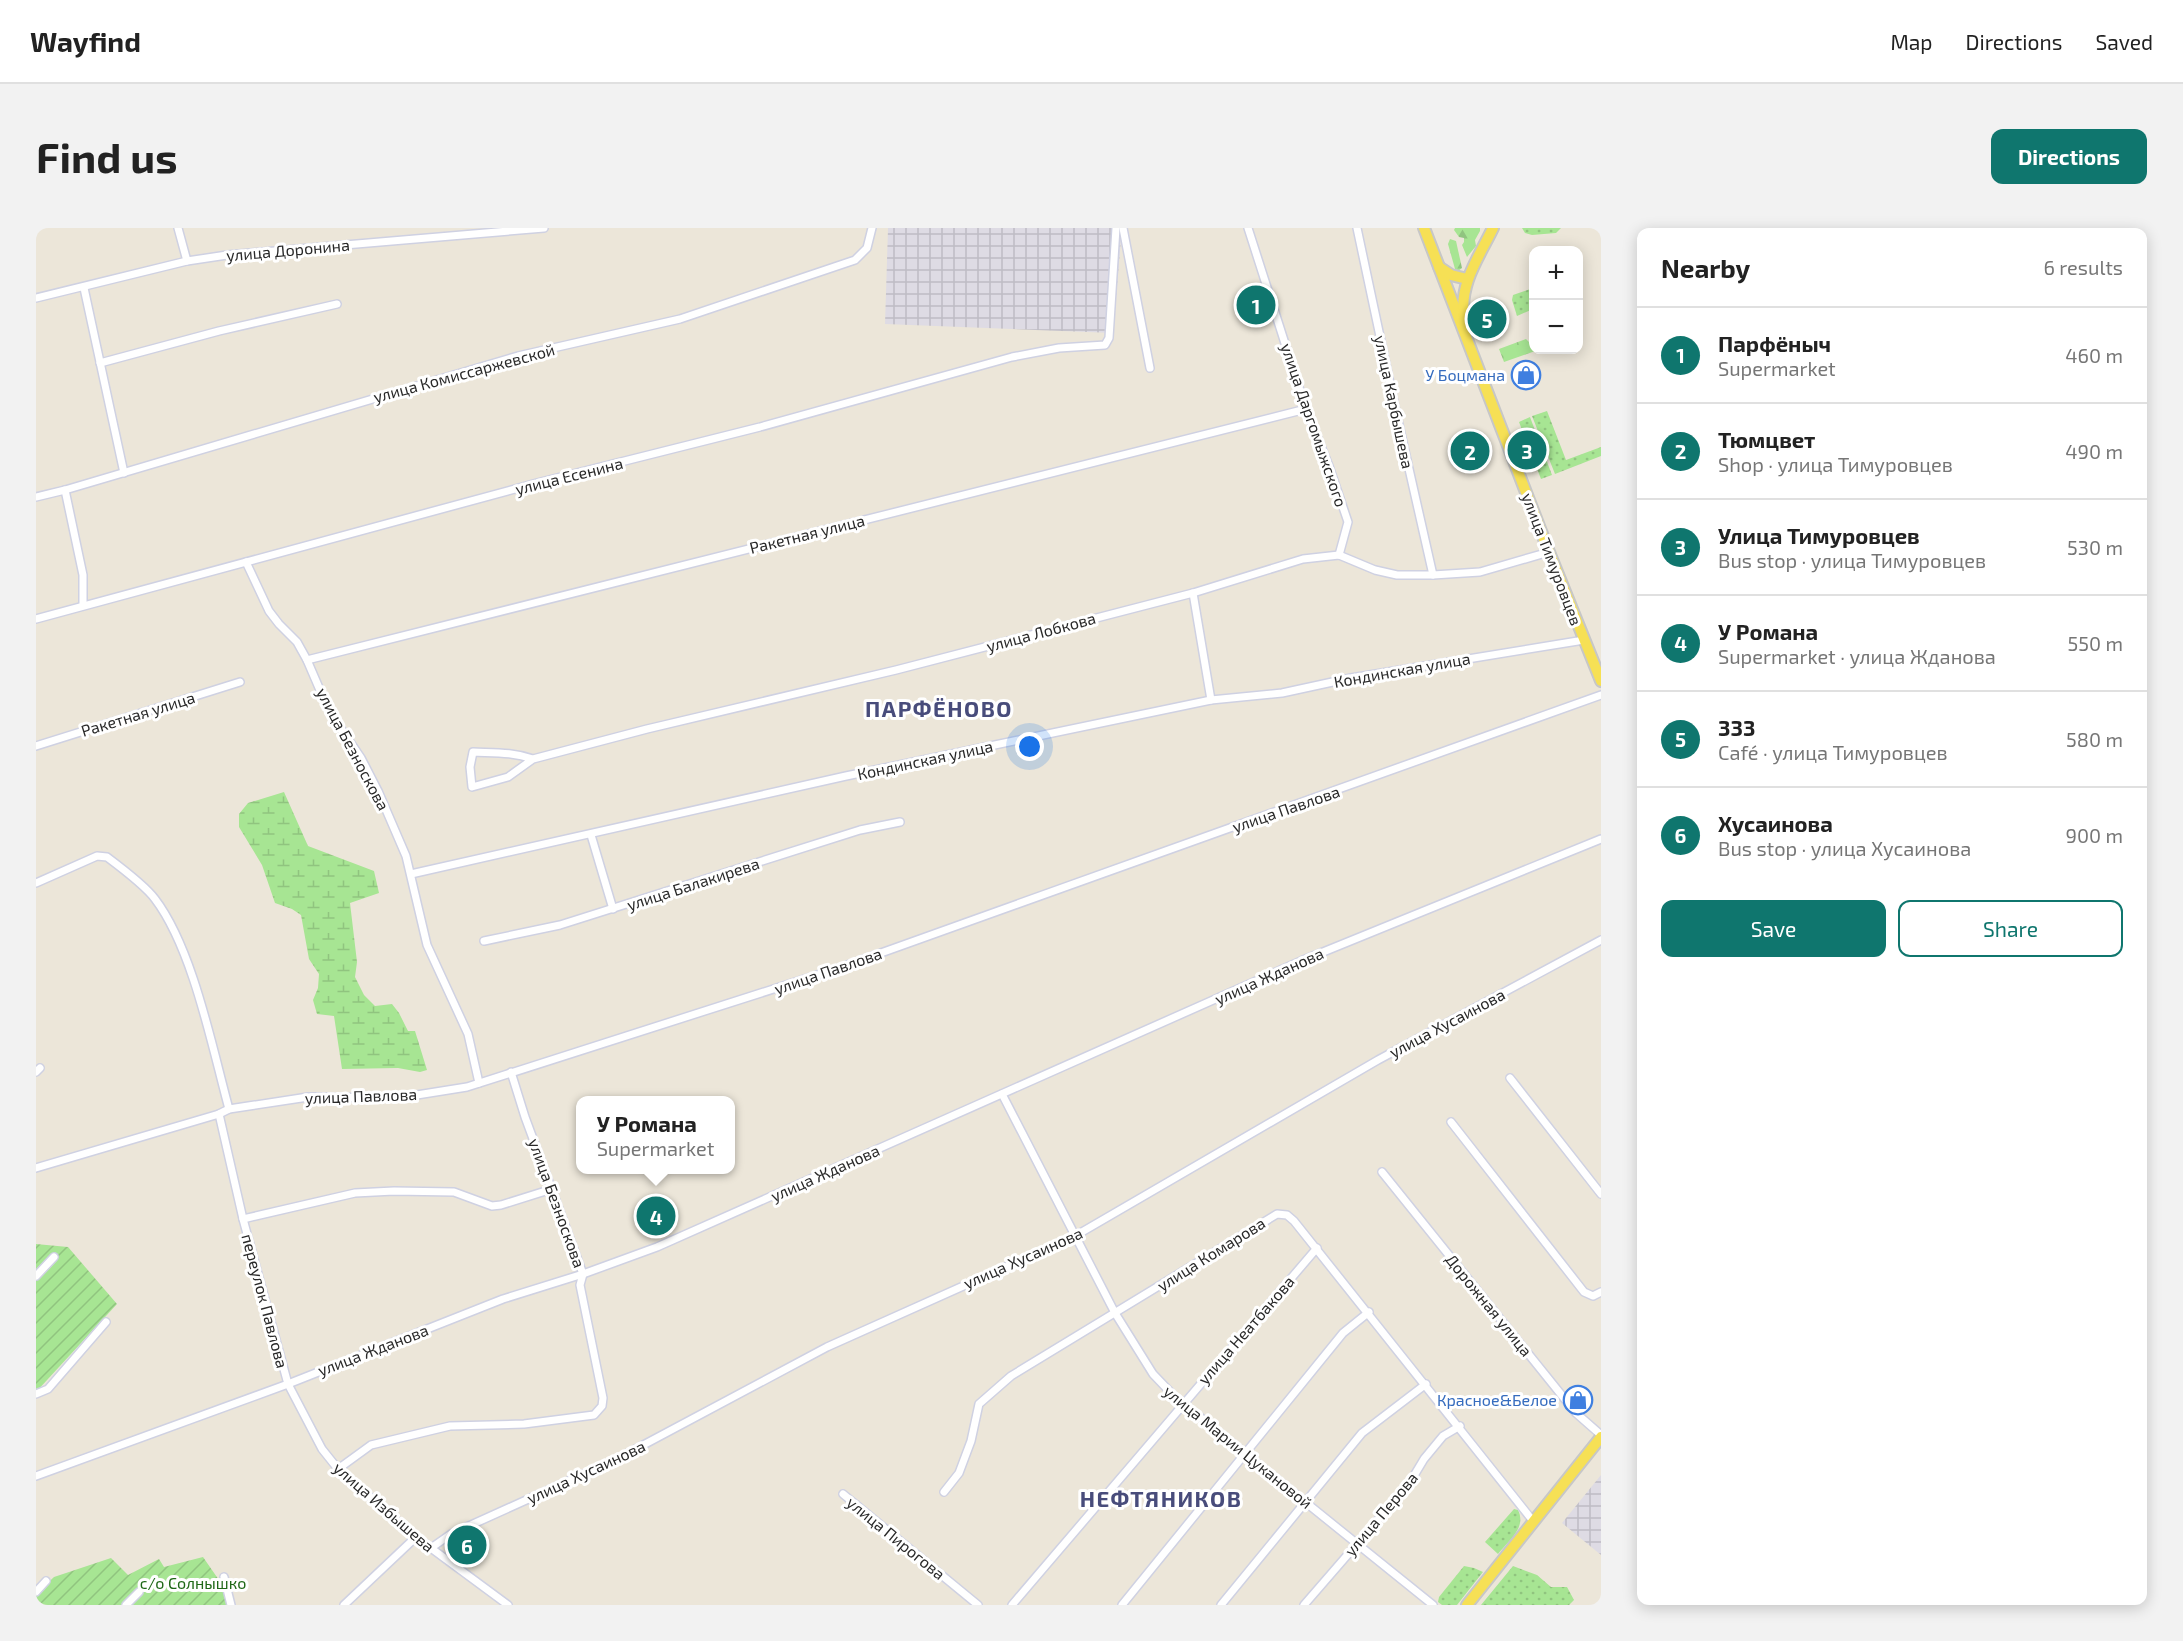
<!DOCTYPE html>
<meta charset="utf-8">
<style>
:root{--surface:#fff;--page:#f2f2f2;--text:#222;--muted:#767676;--line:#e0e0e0;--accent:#0f766e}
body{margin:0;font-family:"Exo 2",sans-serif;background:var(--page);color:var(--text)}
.controls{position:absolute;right:18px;top:18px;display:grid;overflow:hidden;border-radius:12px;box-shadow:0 3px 15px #0003}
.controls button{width:54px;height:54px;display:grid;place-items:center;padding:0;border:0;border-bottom:2px solid var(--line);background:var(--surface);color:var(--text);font:30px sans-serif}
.you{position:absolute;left:994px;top:519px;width:21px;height:21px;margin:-15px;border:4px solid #fff;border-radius:50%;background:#1a73e8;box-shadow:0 0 0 9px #1a73e833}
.badge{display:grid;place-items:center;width:39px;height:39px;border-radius:50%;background:var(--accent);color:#fff;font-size:20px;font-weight:700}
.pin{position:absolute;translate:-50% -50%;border:3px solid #fff;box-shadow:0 2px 6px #0006}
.popup{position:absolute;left:540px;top:868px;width:159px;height:78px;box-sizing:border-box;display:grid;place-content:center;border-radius:12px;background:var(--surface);filter:drop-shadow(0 2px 4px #0005);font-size:20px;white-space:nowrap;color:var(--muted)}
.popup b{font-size:22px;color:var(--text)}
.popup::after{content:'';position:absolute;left:50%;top:100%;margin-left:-12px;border:12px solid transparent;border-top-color:var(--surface)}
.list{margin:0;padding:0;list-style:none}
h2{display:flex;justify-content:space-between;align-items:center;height:78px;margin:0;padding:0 24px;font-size:26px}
h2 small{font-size:20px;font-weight:400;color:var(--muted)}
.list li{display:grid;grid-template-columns:39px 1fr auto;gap:18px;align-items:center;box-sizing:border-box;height:96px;padding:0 24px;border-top:2px solid var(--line)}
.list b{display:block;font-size:22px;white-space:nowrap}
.list p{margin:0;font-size:20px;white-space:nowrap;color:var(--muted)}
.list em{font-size:20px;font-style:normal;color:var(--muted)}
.actions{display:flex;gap:12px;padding:18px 24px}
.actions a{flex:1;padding:14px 0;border:2px solid var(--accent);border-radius:12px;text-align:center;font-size:21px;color:var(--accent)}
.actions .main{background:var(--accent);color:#fff}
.map{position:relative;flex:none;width:1565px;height:1377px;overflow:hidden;border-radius:12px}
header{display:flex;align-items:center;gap:36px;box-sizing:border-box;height:84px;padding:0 30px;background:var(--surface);border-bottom:2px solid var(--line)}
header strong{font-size:28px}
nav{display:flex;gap:33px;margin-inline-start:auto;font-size:21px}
.intro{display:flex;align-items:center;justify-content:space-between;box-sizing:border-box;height:144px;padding:0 36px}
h1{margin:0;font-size:42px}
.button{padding:15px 27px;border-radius:12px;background:var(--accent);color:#fff;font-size:21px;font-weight:700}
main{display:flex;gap:36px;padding:0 36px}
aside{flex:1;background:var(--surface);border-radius:12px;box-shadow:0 3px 15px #0003}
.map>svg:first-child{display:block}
.industrial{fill:url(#industrial-grid)}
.grass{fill:url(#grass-dots)}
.forest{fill:url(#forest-firs)}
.wetland{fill:url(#wetland-marsh)}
.park{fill:url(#park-crowns)}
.garden{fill:url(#garden-furrows)}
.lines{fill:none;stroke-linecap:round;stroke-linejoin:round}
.street-casing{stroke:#cfd1e2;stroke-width:10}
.primary-casing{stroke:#c7c7c7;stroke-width:14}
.street{stroke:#fff;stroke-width:7}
.primary{stroke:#f6e055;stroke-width:10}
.labels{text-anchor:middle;stroke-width:6;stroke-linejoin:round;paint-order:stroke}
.street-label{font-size:16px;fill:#292929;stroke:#fff}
.shop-label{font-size:16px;fill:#366cbe;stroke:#fff;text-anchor:end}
.park-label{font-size:16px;fill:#1f6817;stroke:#fff}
.district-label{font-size:22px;font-weight:bold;letter-spacing:1.5px;fill:#484c7b;stroke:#fff}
</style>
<header>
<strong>Wayfind</strong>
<nav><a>Map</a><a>Directions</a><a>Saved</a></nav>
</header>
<div class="intro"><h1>Find us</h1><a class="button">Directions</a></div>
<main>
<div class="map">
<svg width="1565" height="1377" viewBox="0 0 1565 1377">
<defs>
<pattern id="industrial-grid" width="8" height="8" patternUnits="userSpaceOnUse" patternTransform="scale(1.5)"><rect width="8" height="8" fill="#dedbe4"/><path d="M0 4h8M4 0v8" fill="none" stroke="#bebcc4"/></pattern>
<pattern id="grass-dots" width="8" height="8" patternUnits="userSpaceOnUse" patternTransform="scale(1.5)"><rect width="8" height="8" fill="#a7e593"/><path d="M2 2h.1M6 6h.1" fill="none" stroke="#90c47f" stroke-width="1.8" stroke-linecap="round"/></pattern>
<pattern id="forest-firs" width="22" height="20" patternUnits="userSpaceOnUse" patternTransform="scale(1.5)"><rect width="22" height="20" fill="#a7e593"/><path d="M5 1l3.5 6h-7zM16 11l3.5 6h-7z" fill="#90c47f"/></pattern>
<pattern id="wetland-marsh" width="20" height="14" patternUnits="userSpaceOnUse" patternTransform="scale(1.5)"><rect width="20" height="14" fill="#a7e593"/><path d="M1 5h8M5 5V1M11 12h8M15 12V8" fill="none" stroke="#90c47f"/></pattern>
<pattern id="park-crowns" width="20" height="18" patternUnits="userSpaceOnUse" patternTransform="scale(1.5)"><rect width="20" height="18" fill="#a7e593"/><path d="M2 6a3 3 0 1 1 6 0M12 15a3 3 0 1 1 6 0" fill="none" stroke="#90c47f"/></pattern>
<pattern id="garden-furrows" width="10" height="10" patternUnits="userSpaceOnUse" patternTransform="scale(1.5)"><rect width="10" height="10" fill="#a7e593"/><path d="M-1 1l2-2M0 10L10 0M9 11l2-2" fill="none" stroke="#90c47f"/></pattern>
</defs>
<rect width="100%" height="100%" fill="#ece6d9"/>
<!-- industrial -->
<g class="industrial">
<path d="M852,0H1086L1077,105L849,96Z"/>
<path d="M1565,1247V1327L1526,1295Z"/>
</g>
<!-- grass -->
<g class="grass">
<path d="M1486,0H1525L1520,5L1496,7L1489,5Z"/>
<path d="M1497,60V81L1481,88L1476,72L1477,67Z"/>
<path d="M1511,183L1530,232L1565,219V228L1519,246L1496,188Z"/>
<path d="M1494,189L1516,247L1505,251L1483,194Z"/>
<path d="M1478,1281L1482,1282C1491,1300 1472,1313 1462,1326L1449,1314Z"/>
<path d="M1428,1338L1438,1340L1447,1344L1421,1377H1406L1402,1374L1403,1369Z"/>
<path d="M1477,1338L1501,1347L1515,1359H1531L1538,1372L1533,1377H1445Z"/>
</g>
<!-- forest -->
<g class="forest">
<path d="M1419,0H1444V3L1439,12L1440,18L1431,29L1426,17L1428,14V10L1423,9L1418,2Z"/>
<path d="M1414,11L1420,13L1426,40L1422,43L1419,41L1412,16Z"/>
</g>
<!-- wetland -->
<path class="wetland" d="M248,564L272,618L338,643L343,665L314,675L321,734L319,749L328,767L339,778L356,776L363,785L372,803H379L391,842L384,844L362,840L306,841L298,788L281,786L277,772L282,760L283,746L273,731L265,687L256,681L239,675L226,637L203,599V586L212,575Z"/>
<!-- park -->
<path class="park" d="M1490,111L1497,118L1498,122H1502L1468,134L1463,121Z"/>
<!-- garden -->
<g class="garden">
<path d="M0,1016L32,1019L81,1076L0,1164Z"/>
<path d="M167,1329L185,1355L195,1377H0V1366L18,1349L75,1330L92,1347L123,1331L128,1339Z"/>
</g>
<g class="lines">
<!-- street casing -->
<g class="street-casing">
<g id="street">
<path d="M142,0L151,33"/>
<path d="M1087,0L1114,140"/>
<path d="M1212,0L1270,181L1293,238L1312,294L1303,327"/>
<path d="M1321,0L1359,179L1397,347"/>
<path d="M48,60L88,245"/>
<path d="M0,70L151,33L191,27L508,0"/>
<path d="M64,135L183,103L301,76"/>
<path d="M29,262L47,347V377"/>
<path d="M0,269L29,262L482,128L644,91L819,32L831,20L836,0"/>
<path d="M210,334L233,383L243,396L261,414L271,432L293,483L325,530L342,563L370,628L391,717L432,806L443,855"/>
<path d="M1157,365L1175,472"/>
<path d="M0,391L501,255L724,199L976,129L1023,120L1069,117L1073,110L1080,0"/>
<path d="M271,432L1270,181"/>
<path d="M0,518L204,454"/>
<path d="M497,531C477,524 458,525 437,524L434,539L436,559L472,549L497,531L611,501L860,442L1157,365L1267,331L1303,327L1339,342L1361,347H1397L1444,344L1513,324"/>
<path d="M555,607L577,681"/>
<path d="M375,646L810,548L1175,472L1246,465L1315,450L1548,412"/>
<path d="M0,655L61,628L71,629C83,638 111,660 119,671C157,721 176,819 193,881"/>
<path d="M448,713L524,697L824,602L864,594"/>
<path d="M0,844L4,840"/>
<path d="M1474,850L1565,966"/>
<path d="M966,866L1079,1085L1117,1146L1139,1169L1397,1377"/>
<path d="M183,886L207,991L252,1156L286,1221L302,1241L380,1309L472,1377"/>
<path d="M1415,894L1548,1064L1557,1068L1565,1064"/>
<path d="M0,940L183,886L193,881L272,869L362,870L431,859L803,740L1565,467"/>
<path d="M1346,944L1540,1185L1565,1207"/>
<path d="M207,991L319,965L358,963L418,964L456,978L465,977L516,961"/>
<path d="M0,1048L18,1029"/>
<path d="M0,1166L12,1161L70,1094"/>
<path d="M302,1241L335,1217L414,1198L488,1196L558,1187L566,1178L567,1170L544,1057L547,1046L489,889L475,844"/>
<path d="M0,1248L252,1156L467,1071L547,1046L621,1019L1265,733L1565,611"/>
<path d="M908,1264L923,1245L935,1213L943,1176L975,1148L1241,986L1251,987L1258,993L1497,1293"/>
<path d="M807,1266L942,1377"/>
<path d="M395,1320L415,1306L581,1231L791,1119L1039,1008L1342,832L1565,712"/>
<path d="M188,1349L195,1377"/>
<path d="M0,1364L10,1353"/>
<path d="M90,1377L103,1364"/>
<path d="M308,1377L380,1309"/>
<path d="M976,1377L1281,1020"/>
<path d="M1086,1377L1307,1105L1333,1084"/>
<path d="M1185,1377L1326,1205L1390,1156"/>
<path d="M1268,1377L1373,1256L1388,1231L1407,1208L1424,1198"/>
</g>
</g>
<!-- primary casing -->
<g class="primary-casing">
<g id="primary">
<path d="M1388,0L1513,324L1565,453"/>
<path d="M1403,39L1415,47L1431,51"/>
<path d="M1428,89C1423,56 1443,29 1457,0"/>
<path d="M1431,1377L1565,1209"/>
</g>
</g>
<!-- street -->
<use href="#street" class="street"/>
<!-- primary -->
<use href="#primary" class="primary"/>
</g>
<!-- icons -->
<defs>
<g id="shop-ring" transform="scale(1.5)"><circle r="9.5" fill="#fff" stroke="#3f7fe0" stroke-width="1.5"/><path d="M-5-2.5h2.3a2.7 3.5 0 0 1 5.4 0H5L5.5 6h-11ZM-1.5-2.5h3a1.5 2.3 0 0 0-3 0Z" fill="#3f7fe0"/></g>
</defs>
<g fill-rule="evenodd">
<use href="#shop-ring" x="1490" y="147"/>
<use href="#shop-ring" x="1542" y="1172"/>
</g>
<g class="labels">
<!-- street labels -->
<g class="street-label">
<text transform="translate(252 22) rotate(-5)" y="6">улица Доронина</text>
<text transform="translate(428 145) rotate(-15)" y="6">улица Комиссаржевской</text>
<text transform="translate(1358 174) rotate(78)" y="6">улица Карбышева</text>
<text transform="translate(1278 197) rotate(71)" y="6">улица Даргомыжского</text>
<text transform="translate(533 248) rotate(-14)" y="6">улица Есенина</text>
<text transform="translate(771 306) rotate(-14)" y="6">Ракетная улица</text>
<text transform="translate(1516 331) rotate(69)" y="6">улица Тимуровцев</text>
<text transform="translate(1005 404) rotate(-15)" y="6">улица Лобкова</text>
<text transform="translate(1366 442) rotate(-10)" y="6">Кондинская улица</text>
<text transform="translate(102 486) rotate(-17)" y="6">Ракетная улица</text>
<text transform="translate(317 521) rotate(62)" y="6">улица Безноскова</text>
<text transform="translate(889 532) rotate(-12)" y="6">Кондинская улица</text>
<text transform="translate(1250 581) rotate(-19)" y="6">улица Павлова</text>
<text transform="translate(657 656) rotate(-18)" y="6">улица Балакирева</text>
<text transform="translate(792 743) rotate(-19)" y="6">улица Павлова</text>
<text transform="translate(1233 748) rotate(-24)" y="6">улица Жданова</text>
<text transform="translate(1411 795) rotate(-28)" y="6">улица Хусаинова</text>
<text transform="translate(325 868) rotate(-2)" y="6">улица Павлова</text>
<text transform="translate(789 945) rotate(-24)" y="6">улица Жданова</text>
<text transform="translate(521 975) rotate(70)" y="6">улица Безноскова</text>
<text transform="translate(1175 1026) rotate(-32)" y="6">улица Комарова</text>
<text transform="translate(987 1030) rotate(-24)" y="6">улица Хусаинова</text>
<text transform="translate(229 1073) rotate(75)" y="6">переулок Павлова</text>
<text transform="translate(1453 1077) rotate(51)" y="6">Дорожная улица</text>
<text transform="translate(1210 1102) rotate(-49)" y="6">улица Неатбакова</text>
<text transform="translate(337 1122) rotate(-21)" y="6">улица Жданова</text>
<text transform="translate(1202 1219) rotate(39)" y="6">улица Марии Цукановой</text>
<text transform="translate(550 1244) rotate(-25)" y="6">улица Хусаинова</text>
<text transform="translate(348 1279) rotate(41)" y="6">улица Избышева</text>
<text transform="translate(1345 1286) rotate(-50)" y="6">улица Перова</text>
<text transform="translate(860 1310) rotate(39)" y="6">улица Пирогова</text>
</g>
<!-- shop labels -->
<g class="shop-label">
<text x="1469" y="153">У Боцмана</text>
<text x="1521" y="1178">Красное&amp;Белое</text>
</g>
<!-- park labels -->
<g class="park-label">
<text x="157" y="1361">с/о Солнышко</text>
</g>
<!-- district labels -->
<g class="district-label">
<text x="903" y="489">ПАРФЁНОВО</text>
<text x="1125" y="1279">НЕФТЯНИКОВ</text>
</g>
</g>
</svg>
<div class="controls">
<button>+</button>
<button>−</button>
</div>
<div class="you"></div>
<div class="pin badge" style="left:1220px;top:77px">1</div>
<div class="pin badge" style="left:1434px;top:223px">2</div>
<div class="pin badge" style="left:1491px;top:222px">3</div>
<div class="pin badge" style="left:620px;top:988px">4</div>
<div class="popup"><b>У Романа</b>Supermarket</div>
<div class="pin badge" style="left:1451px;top:91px">5</div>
<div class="pin badge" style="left:431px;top:1317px">6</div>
</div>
<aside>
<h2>Nearby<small>6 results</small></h2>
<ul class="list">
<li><span class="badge">1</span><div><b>Парфёныч</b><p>Supermarket</p></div><em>460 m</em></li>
<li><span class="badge">2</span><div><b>Тюмцвет</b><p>Shop · улица Тимуровцев</p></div><em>490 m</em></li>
<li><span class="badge">3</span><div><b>Улица Тимуровцев</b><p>Bus stop · улица Тимуровцев</p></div><em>530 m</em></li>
<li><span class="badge">4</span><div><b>У Романа</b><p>Supermarket · улица Жданова</p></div><em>550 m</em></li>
<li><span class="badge">5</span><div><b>333</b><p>Café · улица Тимуровцев</p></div><em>580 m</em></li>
<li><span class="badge">6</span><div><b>Хусаинова</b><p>Bus stop · улица Хусаинова</p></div><em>900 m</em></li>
</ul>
<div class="actions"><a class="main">Save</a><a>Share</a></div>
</aside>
</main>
